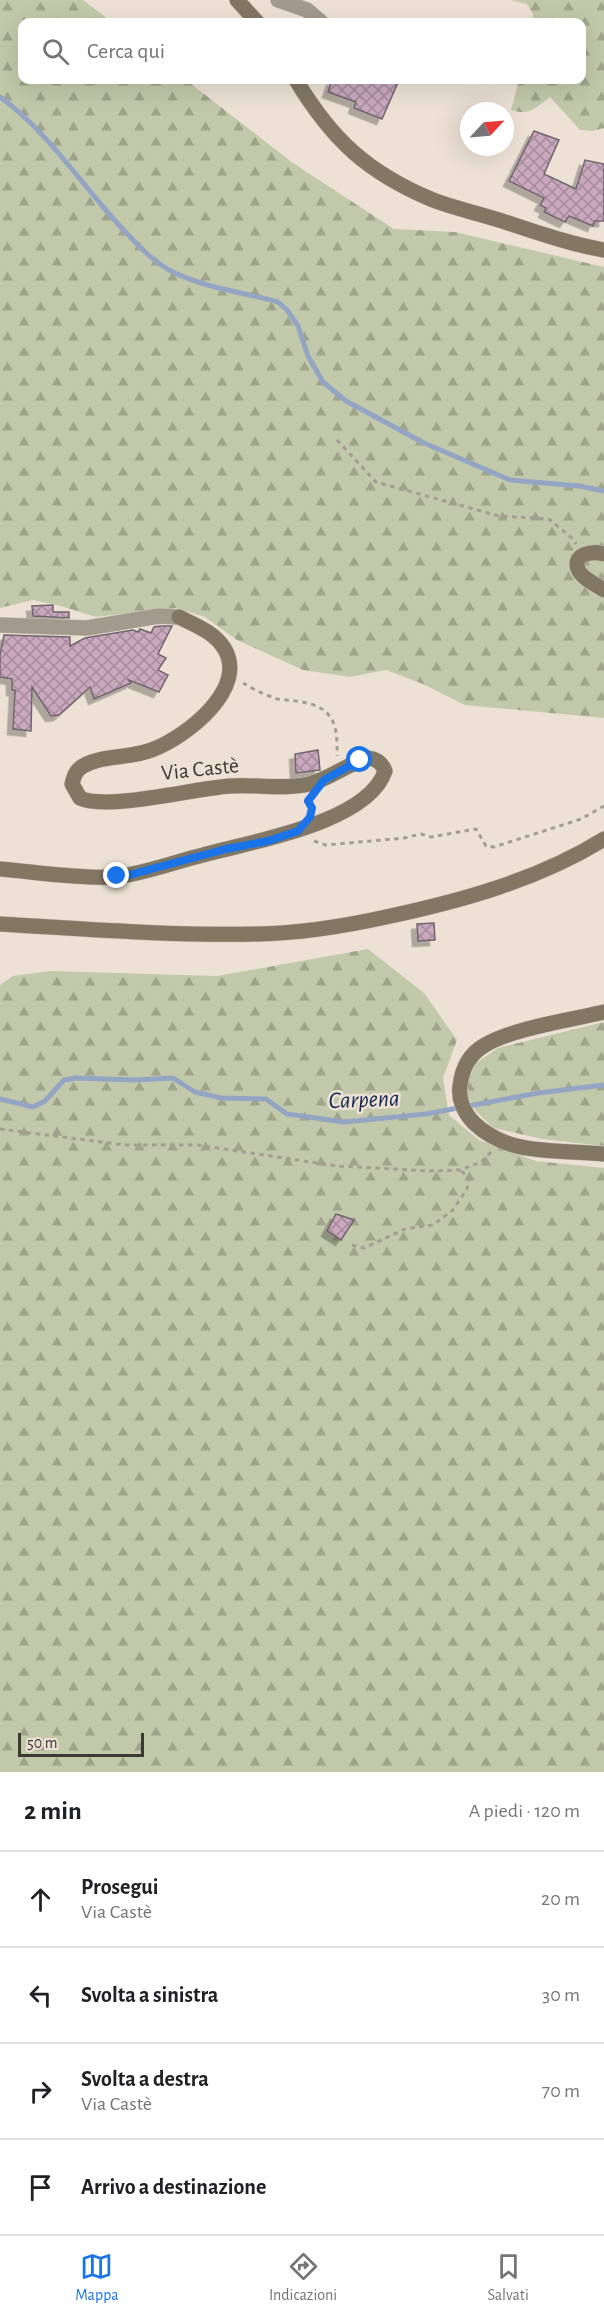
<!DOCTYPE html>
<html lang="it">
<meta charset="utf-8">
<style>
:root{--surface:#fff;--page:#f6f6f6;--text:#202124;--muted:#757577;--line:#e0e0e0;--accent:#1a73e8}
body{margin:0;font-family:"Alegreya Sans",sans-serif;background:var(--page);color:var(--text)}
.compass{position:absolute;left:460px;top:102px;width:54px;height:54px;border-radius:50%;background:var(--surface);box-shadow:0 6px 24px #0002;rotate:64deg}
.scale{position:absolute;left:18px;bottom:15px;width:126px;box-sizing:border-box;padding-left:6px;border:3px solid #3d3834;border-top:0;font-size:16px;line-height:21px;white-space:nowrap;color:#3d3834;-webkit-text-stroke:4px #ede1d5;paint-order:stroke}
.stop{position:absolute;width:18px;height:18px;margin:-14px;border:4px solid #1a73e8;border-radius:50%;background:#fff}
.stop.end{background:#1a73e8;border-color:#fff;box-shadow:0 2px 6px #0008}
.list{margin:0;padding:0;list-style:none}
h2{display:flex;justify-content:space-between;align-items:center;height:78px;margin:0;padding:0 24px;font-size:26px}
h2 small{font-size:20px;font-weight:400;color:var(--muted)}
.list li{display:grid;grid-template-columns:39px 1fr auto;gap:18px;align-items:center;box-sizing:border-box;height:96px;padding:0 24px;border-top:2px solid var(--line)}
.list b{display:block;font-size:22px;white-space:nowrap}
.list p{margin:0;font-size:20px;white-space:nowrap;color:var(--muted)}
.list em{font-size:20px;font-style:normal;color:var(--muted)}
.icon{flex:none;width:33px;height:33px;fill:none;stroke:currentColor;stroke-width:2;stroke-linecap:round;stroke-linejoin:round}
.map{position:relative;flex:none;width:604px;height:1772px;overflow:hidden}
.search{position:absolute;background:var(--surface);box-shadow:0 6px 24px #0002;left:18px;right:18px;top:18px;height:66px;display:flex;align-items:center;gap:15px;box-sizing:border-box;padding:0 21px;border-radius:12px;color:var(--muted);font-size:22px}
.sheet{height:462px;background:var(--surface)}
nav{display:flex;justify-content:space-around;align-items:center;box-sizing:border-box;height:84px;border-top:2px solid var(--line);background:var(--surface);font-size:16px;color:var(--muted)}
nav a{display:grid;justify-items:center;gap:3px}
nav .on{color:var(--accent)}
.map>svg:first-child{display:block}
.forest{fill:url(#forest-firs)}
.lines{fill:none;stroke-linecap:round;stroke-linejoin:round}
.stream{stroke:#94a5c4;stroke-width:5}
.building{fill:url(#building-cross-hatch);stroke:#71656d;stroke-width:1.5;filter:url(#shadow)}
.street-casing{stroke:#cabfb5;stroke-width:16}
.secondary-casing{stroke:#cabfb5;stroke-width:16}
.path{stroke:#a59c93;stroke-width:3;stroke-dasharray:4.5 4.5;stroke-linecap:butt}
.street{stroke:#a29a8c;stroke-width:15}
.secondary{stroke:#827763;stroke-width:15}
.route{stroke:#1a73e8;stroke-width:8}
.labels{text-anchor:middle;stroke-width:5;stroke-linejoin:round;paint-order:stroke}
.street-label{font-size:22px;fill:#3d3834;stroke:#ede1d5}
.water-label{font-size:24px;font-style:italic;fill:#152952;stroke:#ede1d5}
</style>
<div class="map">
<svg width="604" height="1772" viewBox="0 0 604 1772">
<defs>
<pattern id="forest-firs" width="22" height="20" patternUnits="userSpaceOnUse" patternTransform="scale(1.5)"><rect width="22" height="20" fill="#c2c9aa"/><path d="M5 1l3.5 6h-7zM16 11l3.5 6h-7z" fill="#9fa48b"/></pattern>
<pattern id="building-cross-hatch" width="8" height="8" patternUnits="userSpaceOnUse" patternTransform="scale(1.5)"><rect width="8" height="8" fill="#c9a8be"/><path d="M0 0l8 8M0 8l8-8" fill="none" stroke="#a48a9b"/></pattern>
<filter id="shadow"><feDropShadow dx="-5.5" dy="5.5" stdDeviation="0" flood-color="#0004"/></filter>
</defs>
<rect width="100%" height="100%" fill="#ede1d5"/>
<!-- forest -->
<g class="forest">
<path d="M0,0H83L112,22H22V80H186L293,163L394,229L455,232L604,267V718L465,705L423,684L386,670L350,677L303,670L237,640L205,617L176,608L96,617L61,606L33,600L0,608Z"/>
<path d="M510,0H604V128L592,131L580,130L550,97C535,108 530,116 511,110L519,80H582V22H533V14L527,4Z"/>
<path d="M368,949L424,993L457,1040L443,1078L449,1115L479,1140L536,1161L604,1168V1772H0V985L13,976L50,971L217,976Z"/>
<path d="M604,1022V1146L542,1139L493,1128L475,1110L467,1096L469,1078L476,1063L498,1048Z"/>
</g>
<g class="lines">
<!-- stream -->
<g class="stream">
<path d="M0,97C47,131 79,181 118,224C135,242 151,261 173,272C202,287 246,293 278,302L287,310L298,326L308,356L323,382L346,401L424,443L510,480L579,486L604,491"/>
<path d="M0,1099L33,1107L45,1101L64,1080L76,1078L135,1080L173,1078L195,1092L221,1098L266,1099L287,1114L344,1122L426,1114L538,1093L604,1085"/>
</g>
</g>
<!-- building -->
<g class="building">
<path d="M332,80H399L382,119L354,108L356,102L328,92Z"/>
<path d="M534,131L559,140L544,174L576,189L585,160L604,164V221H595L593,226L569,216L565,222L544,212L546,208L540,205L544,198L509,181Z"/>
<path d="M53,605V612H69V618L33,616L32,606Z"/>
<path d="M160,626H172L158,654L166,658L158,670L168,675L159,692L129,680L131,683L94,699L90,687L59,715L51,716L32,687L31,731L13,729L15,690H12V679L0,677V655L4,635L70,637V646L85,638L133,630L138,632L140,629L151,633L154,627Z"/>
<path d="M318,750L320,770L296,773L295,754Z"/>
<path d="M434,923L435,940L418,941L417,924Z"/>
<path d="M336,1214L354,1220L341,1240L327,1231Z"/>
</g>
<g class="lines">
<!-- street casing -->
<g class="street-casing">
<g id="street">
<path d="M278,0L307,10L321,22"/>
<path d="M0,625L87,628L159,616L179,617"/>
</g>
</g>
<!-- secondary casing -->
<g class="secondary-casing">
<g id="secondary">
<path d="M237,0L257,22"/>
<path d="M296,80C332,140 368,173 433,200C454,208 477,213 499,220C533,231 569,244 604,250"/>
<path d="M604,554C594,551 572,553 578,569C581,578 597,585 604,590"/>
<path d="M0,869C36,872 80,879 114,877C144,874 174,862 203,855C250,842 368,823 385,771C382,763 377,759 368,758C347,764 330,779 309,784C284,790 256,784 230,786C196,788 107,811 80,798L72,784C74,776 76,770 83,766C105,754 131,759 154,749C187,736 249,688 224,648C214,632 195,625 179,617"/>
<path d="M0,924C86,929 173,936 260,934C302,933 345,926 386,917C461,901 538,880 604,839"/>
<path d="M604,1012C570,1020 514,1028 485,1045C469,1054 462,1068 460,1086C458,1099 464,1113 474,1123C509,1157 559,1149 604,1154"/>
</g>
</g>
<!-- path -->
<g class="path">
<path d="M337,440L376,482L499,516L549,519L574,540L576,544"/>
<path d="M243,683C253,689 265,695 277,699C283,700 290,700 296,701C333,706 338,722 337,756"/>
<path d="M314,841L326,845L404,838L421,834L431,837L476,829L486,846L494,847L581,819L604,806"/>
<path d="M0,1129L125,1145H198L337,1166L429,1171L460,1170L481,1162L491,1152"/>
<path d="M352,1245L364,1248L405,1229L433,1225L453,1210L467,1189L469,1178L460,1170"/>
</g>
<!-- street -->
<use href="#street" class="street"/>
<!-- secondary -->
<use href="#secondary" class="secondary"/>
</g>
<g class="lines">
<!-- route -->
<path class="route" d="M117,876L129,875L226,849L268,841L298,831L310,817L312,808L308,801L324,780L360,760"/>
</g>
<g class="labels">
<!-- street labels -->
<g class="street-label">
<text transform="translate(200 768) rotate(-6)" y="8">Via Castè</text>
</g>
<!-- water labels -->
<g class="water-label">
<text transform="translate(364 1099) rotate(-2)" y="8">Carpena</text>
</g>
</g>
</svg>
<svg class="compass" viewBox="-18 -18 36 36"><path d="M0-13l5 13h-10z" fill="#e53935"/><path d="M0 13l5-13h-10z" fill="#757577"/></svg>
<div class="scale">50 m</div>
<div class="stop" style="left:360px;top:760px"></div>
<div class="stop end" style="left:117px;top:876px"></div>
<div class="search"><svg class="icon" aria-label="search" viewBox="0 0 24 24"><circle cx="10" cy="10" r="6"/><path d="M15 15l6 6"/></svg>Cerca qui</div>
</div>
<section class="sheet">
<h2>2 min<small>A piedi · 120 m</small></h2>
<ul class="list">
<li><svg class="icon" aria-label="ahead" viewBox="0 0 24 24"><path d="M12 20V5M6 11l6-6 6 6"/></svg><div><b>Prosegui</b><p>Via Castè</p></div><em>20 m</em></li>
<li><svg class="icon" aria-label="left" viewBox="0 0 24 24"><path d="M17 20v-9H6M10 6l-5 5 5 5"/></svg><div><b>Svolta a sinistra</b></div><em>30 m</em></li>
<li><svg class="icon" aria-label="right" viewBox="0 0 24 24"><path d="M7 20v-9h11M14 6l5 5-5 5"/></svg><div><b>Svolta a destra</b><p>Via Castè</p></div><em>70 m</em></li>
<li><svg class="icon" aria-label="arrive" viewBox="0 0 24 24"><path d="M6 21V4h12l-3 4 3 4H6"/></svg><div><b>Arrivo a destinazione</b></div></li>
</ul>
</section>
<nav>
<a class="on"><svg class="icon" aria-label="map" viewBox="0 0 24 24"><path d="M3 6l6-2 6 2 6-2v14l-6 2-6-2-6 2zM9 4v14M15 6v14"/></svg>Mappa</a>
<a><svg class="icon" aria-label="directions" viewBox="0 0 24 24"><path d="M12 3l9 9-9 9-9-9zM9 14v-3h6M13 9l2 2-2 2"/></svg>Indicazioni</a>
<a><svg class="icon" aria-label="saved" viewBox="0 0 24 24"><path d="M7 4h10v16l-5-4-5 4z"/></svg>Salvati</a>
</nav>
